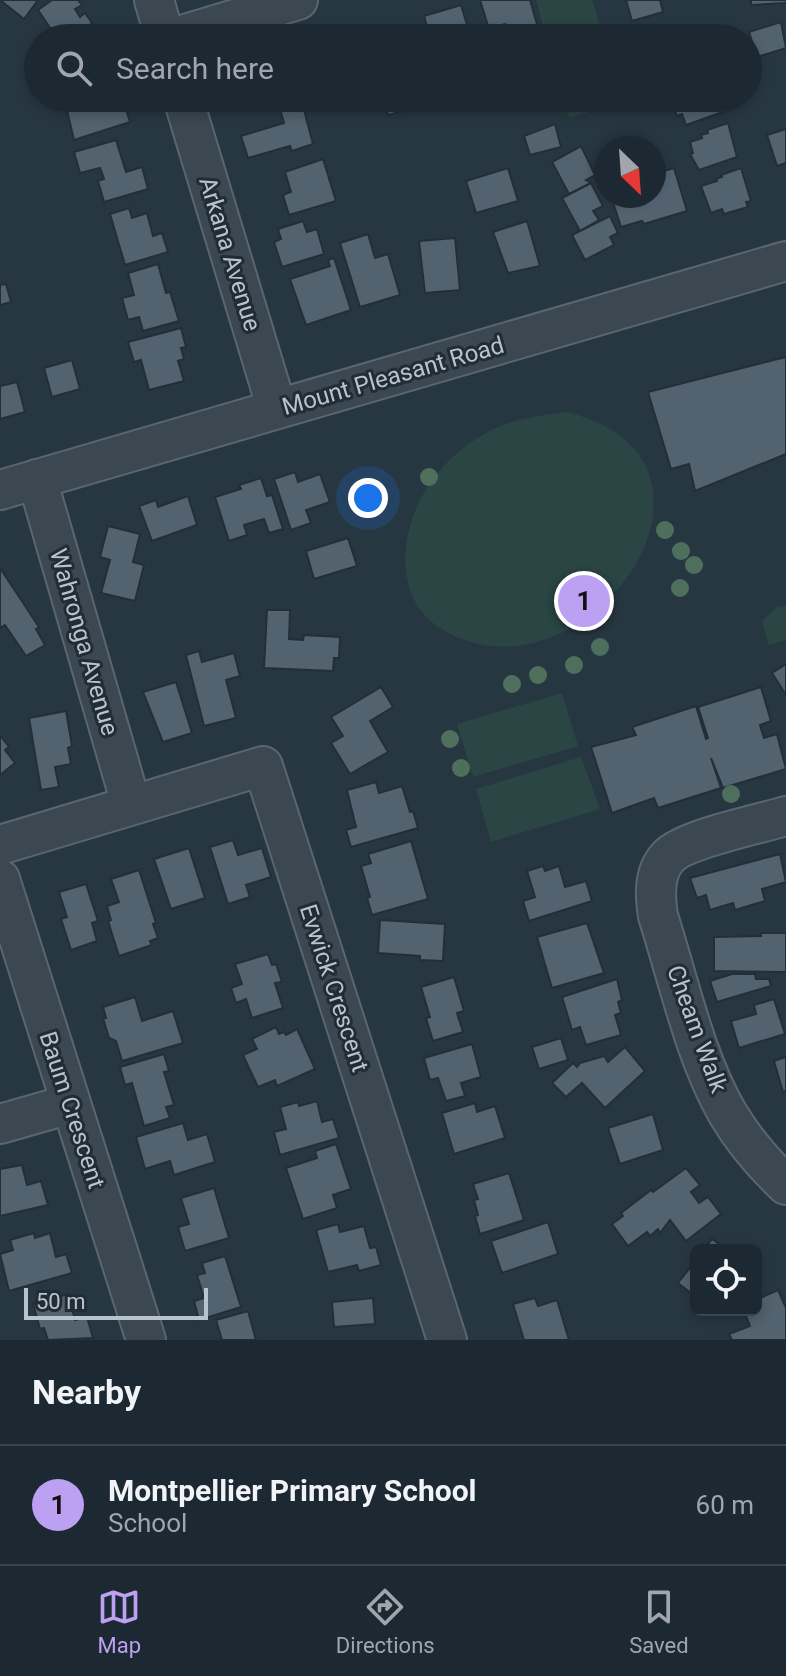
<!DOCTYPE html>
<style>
:root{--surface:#1d2932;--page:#2a353e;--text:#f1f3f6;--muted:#a0a6ac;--line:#3b454d;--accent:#bca0f2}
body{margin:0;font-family:Roboto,sans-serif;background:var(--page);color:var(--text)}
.controls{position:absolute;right:24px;bottom:24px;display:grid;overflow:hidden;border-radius:12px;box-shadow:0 4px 12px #0003}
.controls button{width:72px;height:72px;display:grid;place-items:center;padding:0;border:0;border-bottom:2px solid var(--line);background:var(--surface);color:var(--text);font:40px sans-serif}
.compass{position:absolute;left:594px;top:136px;width:72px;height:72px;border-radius:50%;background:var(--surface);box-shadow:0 4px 12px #0003;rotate:155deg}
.scale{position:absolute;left:24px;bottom:20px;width:184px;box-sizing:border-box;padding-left:8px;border:4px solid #b8c3cc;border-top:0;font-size:22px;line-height:28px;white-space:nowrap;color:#b8c3cc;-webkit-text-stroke:6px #202d37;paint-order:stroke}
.you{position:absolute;left:368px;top:498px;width:28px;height:28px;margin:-20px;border:6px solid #fff;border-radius:50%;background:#1a73e8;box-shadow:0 0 0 12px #1a73e833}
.badge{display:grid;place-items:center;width:52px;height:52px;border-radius:50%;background:var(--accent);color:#111;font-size:26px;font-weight:700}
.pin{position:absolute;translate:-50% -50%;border:4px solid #fff;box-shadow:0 2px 8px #0006}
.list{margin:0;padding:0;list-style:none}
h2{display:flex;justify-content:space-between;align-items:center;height:104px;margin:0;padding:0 32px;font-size:34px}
h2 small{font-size:26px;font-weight:400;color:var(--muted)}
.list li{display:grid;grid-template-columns:52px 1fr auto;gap:24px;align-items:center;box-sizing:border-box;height:120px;padding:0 32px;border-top:2px solid var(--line)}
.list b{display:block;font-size:30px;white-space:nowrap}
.list p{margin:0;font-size:26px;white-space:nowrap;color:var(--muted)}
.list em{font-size:26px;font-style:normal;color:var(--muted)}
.icon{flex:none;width:44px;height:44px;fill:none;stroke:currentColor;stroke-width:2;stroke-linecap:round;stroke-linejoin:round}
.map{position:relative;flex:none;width:786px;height:1340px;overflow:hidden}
.search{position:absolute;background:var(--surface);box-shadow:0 4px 12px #0003;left:24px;right:24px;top:24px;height:88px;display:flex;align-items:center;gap:20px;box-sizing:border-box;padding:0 28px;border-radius:44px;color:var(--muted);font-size:30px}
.sheet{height:224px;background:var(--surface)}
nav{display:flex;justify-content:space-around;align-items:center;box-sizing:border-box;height:112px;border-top:2px solid var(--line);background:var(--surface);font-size:22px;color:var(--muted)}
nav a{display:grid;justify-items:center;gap:4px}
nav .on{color:var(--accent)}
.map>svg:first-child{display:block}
.green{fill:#2a4544}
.building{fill:#52626f;stroke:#222f39;stroke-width:2}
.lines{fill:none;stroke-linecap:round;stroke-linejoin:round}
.minor-casing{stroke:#59666f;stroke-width:42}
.minor{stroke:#3b4852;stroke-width:38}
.tree{fill:#4f6f5d}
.labels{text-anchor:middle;stroke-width:6;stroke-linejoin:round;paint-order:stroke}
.street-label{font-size:24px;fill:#b8c3cc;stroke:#202d37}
</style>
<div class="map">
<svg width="786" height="1340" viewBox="0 0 786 1340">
<rect width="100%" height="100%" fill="#273742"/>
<!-- green -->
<g class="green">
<path d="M536,0H592L604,38H546Z"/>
<path d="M564,98H622L623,102L569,118Z"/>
<path d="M567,412C765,461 582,717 440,628C422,617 411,599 407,579C397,515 438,455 496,428C518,418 543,415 567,412Z"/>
<path d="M786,606V640L769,645L762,621L777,607Z"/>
<path d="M562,693L578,746L473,777L457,724Z"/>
<path d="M581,757L600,809L491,842L476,789Z"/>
</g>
<!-- building -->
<g class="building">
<path d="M0,0H38L24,19Z"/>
<path d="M52,0H78L82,5L75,9L80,17L85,13L92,23L87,27L95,38H57L38,10Z"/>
<path d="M480,0H530L541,38H509L505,24L489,29Z"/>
<path d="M626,0H660L663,12L632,21Z"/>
<path d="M751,0H786V3L751,5Z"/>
<path d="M461,5L471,38H430L424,16Z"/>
<path d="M781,22L786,48L757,57L749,32Z"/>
<path d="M329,25L333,38H303L301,34Z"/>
<path d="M395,28L398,38H365Z"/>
<path d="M64,98H95L98,107L123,99L130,122L74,140Z"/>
<path d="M383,98H416L418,107L388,115Z"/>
<path d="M453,98H488L456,108Z"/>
<path d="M670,98H719L723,112L686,125L682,114L677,116Z"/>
<path d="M302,102L313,144L292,151L290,146L248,158L241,136L284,123L280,109Z"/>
<path d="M728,123L737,157L699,170L690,154L693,153L690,142L702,138L701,135L708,133L707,130Z"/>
<path d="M555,124L561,147L530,155L524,136Z"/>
<path d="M786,129V163L777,166L767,135Z"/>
<path d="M116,140L126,172L142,167L148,189L104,202L98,181L104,179L100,168L80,173L74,152Z"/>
<path d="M581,146L595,175L586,180L591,183L569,194L552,162Z"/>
<path d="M323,159L336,201L289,215L283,195L291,192L285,172Z"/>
<path d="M508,168L518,201L476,213L466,181Z"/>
<path d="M674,168L687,211L644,224L642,221L621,227L611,196H654V174Z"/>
<path d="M741,168L751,201L746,202L748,207L724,214L722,209L711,213L701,186L717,181L716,179L722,177L721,175Z"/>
<path d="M591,183L603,206L593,211L599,220L580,231L562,198Z"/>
<path d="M129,208L132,218L147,213L153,236L162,233L168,252L125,265L110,214Z"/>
<path d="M610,216L618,233L610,237L614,245L585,260L572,235Z"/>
<path d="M303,221L307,232L317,229L324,254L282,267L274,242L281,239L278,229Z"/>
<path d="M527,221L540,266L508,273L493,232Z"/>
<path d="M368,234L375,258L388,254L400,295L360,307L340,243Z"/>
<path d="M455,238L460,290L425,293L419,241Z"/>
<path d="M334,258L351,310L306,325L290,279L330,266L328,260Z"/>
<path d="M158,264L166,293L170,292L179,321L143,331L139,317L128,320L122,298L134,295L128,273Z"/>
<path d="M6,284L11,302L0,305V285Z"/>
<path d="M181,328L186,347L181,348L184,359L178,361L184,381L149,390L141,360L134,362L128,342Z"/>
<path d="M786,357V454L695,491L689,464L671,469L648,392Z"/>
<path d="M72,360L80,389L52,397L44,368Z"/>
<path d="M17,382L25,412L0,419V386Z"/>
<path d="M295,472L298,482L320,474L330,502L306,510L311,523L291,530L274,479Z"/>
<path d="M261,478L267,496L272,495L283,529L269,533L264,519L244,525L247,535L229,541L215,497L241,489L239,485Z"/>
<path d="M188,496L197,525L152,541L139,506L156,500L158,507Z"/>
<path d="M108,526L140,534L133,562L144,565L135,601L101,593L110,560L100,557Z"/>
<path d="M348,538L357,566L314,579L306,551Z"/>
<path d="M0,568L39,627L36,629L45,645L26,656L5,625L0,628Z"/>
<path d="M267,610H290L289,639L303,640L304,635L340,637L339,658H334L333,671L264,668Z"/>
<path d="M199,651L202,662L234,653L240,676L226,680L236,718L204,726L186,655Z"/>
<path d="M786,664V695L772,673Z"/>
<path d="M176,682L192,733L163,742L143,692Z"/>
<path d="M381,687L393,707L370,721L388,752L350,774L331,743L343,736L331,717Z"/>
<path d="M761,687L771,721L760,725L764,738L777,734L786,769L723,788L711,758L721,788L658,808L654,798L612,813L591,747L636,735L632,727L696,706L706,739L708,738L698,707Z"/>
<path d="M66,711L72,746L68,748L71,764L55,767L59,787L41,790L29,718Z"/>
<path d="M0,735L9,747L5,750L15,763L0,775Z"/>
<path d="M376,782L379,793L402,786L410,812L413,811L418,828L351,847L346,830L356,827L347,790Z"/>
<path d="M233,840L238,855L262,848L271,877L246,885L250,897L228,904L210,847Z"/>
<path d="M411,841L428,899L372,915L367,898L370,897L361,866L371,863L368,854Z"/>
<path d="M189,848L205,898L171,909L154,859Z"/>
<path d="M780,854L786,882L762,889L765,901L735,910L733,903L710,910L706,895L697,898L690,878Z"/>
<path d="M543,866L545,871L559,866L565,887L586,881L592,901L529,921L523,901L535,897L527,871Z"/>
<path d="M139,870L156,923L153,924L158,938L150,941L152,945L119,956L108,921L111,920L107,906L119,902L111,879Z"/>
<path d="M86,884L98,921L92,923L97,941L71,950L61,919L67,917L59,892Z"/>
<path d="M380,920L445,924L443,961L420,960V956L378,953Z"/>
<path d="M587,923L604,973L552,988L537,937Z"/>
<path d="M761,933H786V972L714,971V937L761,936Z"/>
<path d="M268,954L272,965L276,964L282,982L275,983L283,1008L252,1018L246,999L236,1003L231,988L242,984L235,964Z"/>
<path d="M732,974H755L756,979H769L771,986L717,1002L710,981Z"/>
<path d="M454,977L464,1011L457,1013L463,1032L433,1041L426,1018L430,1017L421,987Z"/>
<path d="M617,979L622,1000L618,1002L621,1013L615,1015L621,1035L586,1045L580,1027L572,1030L562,997Z"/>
<path d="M135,997L142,1021L173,1011L183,1043L122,1061L116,1041L109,1038L103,1018H106L103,1007Z"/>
<path d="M774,999L785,1034L739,1048L731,1021L756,1014L754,1005Z"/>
<path d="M276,1027L279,1034L284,1032L286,1035L297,1029L315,1069L277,1086L275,1080L258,1087L243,1055L257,1049L252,1039Z"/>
<path d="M561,1038L568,1060L539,1069L532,1047Z"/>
<path d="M472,1044L481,1077L461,1083L465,1096L446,1101L438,1078L430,1080L424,1058Z"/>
<path d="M625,1047L645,1071L605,1108L582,1083L566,1097L552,1083L573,1063L577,1067L580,1063L604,1056L608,1062Z"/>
<path d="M164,1054L169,1071L164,1072L174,1105L166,1107L170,1118L144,1126L132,1083L125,1085L120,1067Z"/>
<path d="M786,1057V1091L783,1092L774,1061Z"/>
<path d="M317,1101L322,1122L333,1119L339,1138L280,1155L274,1132L286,1129L280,1107L298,1102L299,1106Z"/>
<path d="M475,1103L477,1112L495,1106L505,1138L454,1154L442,1113Z"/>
<path d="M653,1114L663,1150L620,1164L608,1128Z"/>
<path d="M183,1123L188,1140L207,1134L215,1162L174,1175L170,1161L145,1169L136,1137Z"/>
<path d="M336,1144L351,1189L333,1195L337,1208L303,1219L286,1168L317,1158L315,1151Z"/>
<path d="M22,1165L27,1185L41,1181L48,1205L0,1216V1169Z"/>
<path d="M686,1168L700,1185L691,1192L699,1203L708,1197L721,1214L686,1241L670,1220L660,1233L658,1229L650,1236L647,1232L628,1246L612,1224L623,1216L621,1213L651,1190L653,1192Z"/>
<path d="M509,1173L524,1220L480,1234L475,1216L478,1215L474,1200L478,1199L473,1184Z"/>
<path d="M214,1188L229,1238L185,1251L178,1227L189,1224L181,1198Z"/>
<path d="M548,1222L558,1254L502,1273L491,1241Z"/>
<path d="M338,1224L340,1232L364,1226L370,1248L376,1247L381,1265L359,1271L357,1265L328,1272L316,1230Z"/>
<path d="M34,1233L35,1238L50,1233L56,1257L66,1254L72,1273L9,1291L0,1254L13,1250L10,1240Z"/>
<path d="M712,1239L727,1250H704Z"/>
<path d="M225,1256L241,1307L199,1320L194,1301L204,1298L197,1275L205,1273L202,1263Z"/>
<path d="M696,1260V1297L678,1283Z"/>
<path d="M778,1290L786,1308V1340H732L729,1334L750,1326L744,1311L756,1310V1300Z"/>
<path d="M68,1294L75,1320L87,1317L93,1338L48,1340L44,1328L40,1329L33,1304Z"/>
<path d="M373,1298L375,1324L334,1327L332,1302Z"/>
<path d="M535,1298L538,1306L557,1300L569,1340H524L513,1304Z"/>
<path d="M248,1311L256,1340H222L216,1320Z"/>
</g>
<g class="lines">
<!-- minor casing -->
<g class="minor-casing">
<g id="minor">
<path d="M154,0L165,38"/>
<path d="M172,38L298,0"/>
<path d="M183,98L277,409"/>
<path d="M37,479L131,804"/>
<path d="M0,490L786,261"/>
<path d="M786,816C760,824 684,839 668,857C653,873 655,897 658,916C678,978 695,1058 728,1114C744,1141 764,1164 786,1185"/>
<path d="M0,845L263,766L447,1340"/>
<path d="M0,879L146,1340"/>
<path d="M0,1124L70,1104"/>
</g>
</g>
<!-- minor -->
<use href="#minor" class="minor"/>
</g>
<!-- trees -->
<g class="tree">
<circle cx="429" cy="477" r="9"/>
<circle cx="665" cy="530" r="9"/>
<circle cx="681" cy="551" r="9"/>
<circle cx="694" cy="565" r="9"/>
<circle cx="680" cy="588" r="9"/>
<circle cx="600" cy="647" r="9"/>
<circle cx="574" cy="665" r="9"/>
<circle cx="538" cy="675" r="9"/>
<circle cx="512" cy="684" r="9"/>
<circle cx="450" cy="739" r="9"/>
<circle cx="461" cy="768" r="9"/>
<circle cx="731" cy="794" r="9"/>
</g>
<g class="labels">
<!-- street labels -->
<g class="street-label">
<text transform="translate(230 254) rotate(73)" y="8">Arkana Avenue</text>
<text transform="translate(393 376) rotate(-16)" y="8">Mount Pleasant Road</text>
<text transform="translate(84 642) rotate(74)" y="8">Wahronga Avenue</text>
<text transform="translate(334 988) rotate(72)" y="8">Evwick Crescent</text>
<text transform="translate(697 1029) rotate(70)" y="8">Cheam Walk</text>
<text transform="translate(72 1110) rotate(72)" y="8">Baum Crescent</text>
</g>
</g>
</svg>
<div class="controls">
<button><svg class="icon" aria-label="locate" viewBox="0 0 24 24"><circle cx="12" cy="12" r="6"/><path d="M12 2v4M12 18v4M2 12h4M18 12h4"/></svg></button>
</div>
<svg class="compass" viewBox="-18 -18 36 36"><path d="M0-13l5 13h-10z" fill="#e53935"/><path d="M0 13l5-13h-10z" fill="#a0a6ac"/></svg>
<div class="scale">50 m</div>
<div class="you"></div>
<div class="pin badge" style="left:584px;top:601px">1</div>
<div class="search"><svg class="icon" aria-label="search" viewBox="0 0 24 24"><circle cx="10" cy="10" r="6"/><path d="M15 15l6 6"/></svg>Search here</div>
</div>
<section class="sheet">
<h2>Nearby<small></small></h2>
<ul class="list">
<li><span class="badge">1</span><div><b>Montpellier Primary School</b><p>School</p></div><em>60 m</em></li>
</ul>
</section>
<nav>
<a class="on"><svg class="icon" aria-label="map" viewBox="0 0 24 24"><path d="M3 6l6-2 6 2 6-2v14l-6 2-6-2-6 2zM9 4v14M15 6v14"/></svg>Map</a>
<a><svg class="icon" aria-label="directions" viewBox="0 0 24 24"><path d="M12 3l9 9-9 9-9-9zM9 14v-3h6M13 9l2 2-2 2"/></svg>Directions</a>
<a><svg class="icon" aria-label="saved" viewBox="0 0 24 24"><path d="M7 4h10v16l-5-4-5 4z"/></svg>Saved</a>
</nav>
